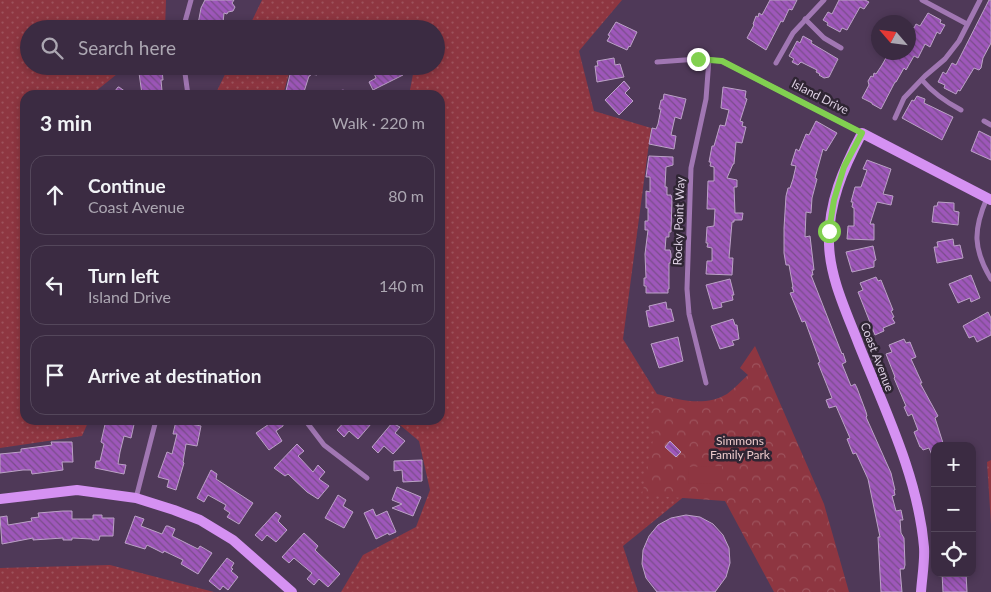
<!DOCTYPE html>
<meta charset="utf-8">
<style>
:root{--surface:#3b2b42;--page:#46374d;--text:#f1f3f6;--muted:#aca7b2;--line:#54475b}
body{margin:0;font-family:Lato,sans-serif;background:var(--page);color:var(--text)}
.controls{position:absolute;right:15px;bottom:15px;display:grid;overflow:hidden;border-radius:10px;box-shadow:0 2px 8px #0003}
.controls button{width:45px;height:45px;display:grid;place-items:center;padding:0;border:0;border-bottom:1px solid var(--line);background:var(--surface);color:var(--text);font:25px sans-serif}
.compass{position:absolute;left:871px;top:15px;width:45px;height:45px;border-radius:50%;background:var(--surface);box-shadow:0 2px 8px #0003;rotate:298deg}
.stop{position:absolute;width:15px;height:15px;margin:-11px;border:4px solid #81d050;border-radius:50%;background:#fff}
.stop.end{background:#81d050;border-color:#fff;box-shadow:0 1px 5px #0008}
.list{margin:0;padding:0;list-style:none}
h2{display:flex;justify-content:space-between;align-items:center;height:65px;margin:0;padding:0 20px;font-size:21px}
h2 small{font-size:16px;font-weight:400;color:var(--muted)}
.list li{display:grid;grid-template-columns:32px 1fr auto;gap:15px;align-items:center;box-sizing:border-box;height:80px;margin:0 10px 10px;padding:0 10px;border:1px solid var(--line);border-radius:15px}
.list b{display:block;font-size:19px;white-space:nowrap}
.list p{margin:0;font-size:16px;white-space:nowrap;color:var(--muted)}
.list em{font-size:16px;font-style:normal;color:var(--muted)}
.icon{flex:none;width:28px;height:28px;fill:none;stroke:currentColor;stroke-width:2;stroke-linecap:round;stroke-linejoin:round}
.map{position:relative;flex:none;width:991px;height:592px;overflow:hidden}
.search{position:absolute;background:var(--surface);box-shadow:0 2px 8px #0003;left:20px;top:20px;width:425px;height:55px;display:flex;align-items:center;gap:12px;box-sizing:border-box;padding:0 18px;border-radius:28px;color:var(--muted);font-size:19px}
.panel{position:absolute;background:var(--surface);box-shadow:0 2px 8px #0003;left:20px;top:90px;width:425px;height:335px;border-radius:15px}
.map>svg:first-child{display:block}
.grass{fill:url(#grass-dots)}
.park{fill:url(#park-crowns)}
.pitch{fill:#8e3641}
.building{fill:url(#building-back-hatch);stroke:#bba2c6}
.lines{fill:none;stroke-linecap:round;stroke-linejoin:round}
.street{stroke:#a177b3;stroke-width:5}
.secondary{stroke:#d591f2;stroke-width:10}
.route{stroke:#81d050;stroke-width:6}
.labels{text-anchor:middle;stroke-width:5;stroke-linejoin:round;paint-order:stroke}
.street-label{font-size:12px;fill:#ded1e4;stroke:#2f2533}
.park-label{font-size:12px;fill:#eac8c9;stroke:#2f2533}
</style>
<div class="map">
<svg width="991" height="592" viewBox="0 0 991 592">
<defs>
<pattern id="grass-dots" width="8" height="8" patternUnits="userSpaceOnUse" patternTransform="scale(1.25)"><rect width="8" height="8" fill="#8e3641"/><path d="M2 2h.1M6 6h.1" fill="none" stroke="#9d525c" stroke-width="1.8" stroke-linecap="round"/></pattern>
<pattern id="park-crowns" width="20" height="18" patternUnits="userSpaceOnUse" patternTransform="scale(1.25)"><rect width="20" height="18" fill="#8e3641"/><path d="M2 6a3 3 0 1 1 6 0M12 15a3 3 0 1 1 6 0" fill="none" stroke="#9d525c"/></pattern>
<pattern id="building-back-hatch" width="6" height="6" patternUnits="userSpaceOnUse" patternTransform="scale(1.25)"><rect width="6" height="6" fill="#9e57ba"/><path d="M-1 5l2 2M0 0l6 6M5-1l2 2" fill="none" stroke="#7a4d8b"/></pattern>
</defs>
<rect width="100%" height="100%" fill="#4f3958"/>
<!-- grass -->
<g class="grass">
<path d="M0,0H166L165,29H29V66H127L96,91L94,95H25V420H89L82,436L0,448Z"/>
<path d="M262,0H622L579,51L594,111L651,128L623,339L657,394L658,426L686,495L623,546L638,592H341L363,555L416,527L430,490L419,441L394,420H440V95H409L414,69L409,66H436V29H248Z"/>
<path d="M229,66H291L283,95H215Z"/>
<path d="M991,460V524L987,462Z"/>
<path d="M110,565L214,592H0V568Z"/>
</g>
<!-- park -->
<path class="park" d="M755,346L824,504L849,592H774L725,501L642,495L655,430L648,425L657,394C680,400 705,407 727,394C734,389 741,381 748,375L740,368Z"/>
<!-- pitch -->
<path class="pitch" d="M722,466V483L689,484L688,467Z"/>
<!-- building -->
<g class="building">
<path d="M205,0H234L232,3L235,7L233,11L228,12L227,14L224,13L223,23L212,21L218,29H200L201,25L198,24L201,8Z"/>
<path d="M770,0H797L792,10L789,9L783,22L781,21L766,50L747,38L754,25L753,24L756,16L758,17L759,13L762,15Z"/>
<path d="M839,0H865L869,2L864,9L860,7L847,30L842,28L840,32L827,25L828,23L823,20L828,12L832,14Z"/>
<path d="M989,0H991V43L983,58L981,68L979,70L974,68L960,91L958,90L956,94L944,88L945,85L938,82L943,72L946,74L952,63L956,65Z"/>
<path d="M928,13L941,20L940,23L945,25L940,34L937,32L930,47L925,44L918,58L914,56L906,70L904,68L896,82H895L881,109L872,104V103L862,98L869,85L868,81L871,76L873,77L874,73L876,74L882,65L887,56L885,52H908V35L913,27L914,28L916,24L920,26Z"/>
<path d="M616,22L637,32L630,47L629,46L627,50L607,41L610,36L608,35Z"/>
<path d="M803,36L812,41L811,43L838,59L829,77L824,78L819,75L820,74L816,72L817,70L801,62L798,65L792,62L794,59L789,56L797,41L800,43Z"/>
<path d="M614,58L615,65L620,64L624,77L597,82L595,66H598L597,61Z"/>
<path d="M138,66H158L159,71L162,70L163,80H161L162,91L142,94Z"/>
<path d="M292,66H320L317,75L311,74L310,76H309L303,95H285Z"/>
<path d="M371,66H398L403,75L373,90L369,82L376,78Z"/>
<path d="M624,81L630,88L625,93L633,101L619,115L605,100Z"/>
<path d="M118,87H119L130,95H112Z"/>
<path d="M723,87L746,91L745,98L747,99L740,121L743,122L742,126L746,127L742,143L736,142L734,164H733L727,178L737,180V187H734L735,213H743L742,220H734V222H732L729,258H733L732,275L706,274L707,261H712V248L707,247L708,243H706L707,227L714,226L715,209H707L708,181H714V167L710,166L711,162H709L712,146H714L720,125L725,126L729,110L721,108Z"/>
<path d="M664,94L686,99L681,119L675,117L671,135L676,136L674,149L649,144L652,128L656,129L658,124L661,109H659L661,100H663Z"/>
<path d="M917,96L925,99L924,103L953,117L942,140L902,118L912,100L914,101Z"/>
<path d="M816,121L837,133L826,151L823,149L815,178L817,179L812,198L811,213L806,212L805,237L810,236L814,270H812L813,275H811L842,354L843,353L846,362L842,364L851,386L855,384L857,388L866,412L867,416L866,417L891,473L895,490H894L895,495L892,496L896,511L901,510L903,520H900L901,533L904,538L905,565L904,569H900L902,592H881L878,537H880L868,479L856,453L853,454L847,439L850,438L836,406L829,408L826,400L832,398L818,363L820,362L805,321L802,322L790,293L794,292L792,287H793L789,265H786L784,253V228L786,196L788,188H790L793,179L796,166L791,165L796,149L799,151L806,134L809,135Z"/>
<path d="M979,131L991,137V160L971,151Z"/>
<path d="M649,156L673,157V165L666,167L665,187H667V195H671L672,199L671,232H669V237H666L665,250H670L671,254V263H669V289H668V293H646V286H644V278H646L645,254L648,230H645V221H648V208H646V191L650,192V177H646Z"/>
<path d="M867,160L891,169L883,194L893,196L891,205L877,202L870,224H874V240L847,239L848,226H854V208L852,207L853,202H851L855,187H861L867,170L863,169Z"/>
<path d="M938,202L954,203V211L959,212L958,225L932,222L934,206H937Z"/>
<path d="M953,239L954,246L960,245L963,258L937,263L934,247H938L937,242Z"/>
<path d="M873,246L876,260L874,261V267L852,272L846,252Z"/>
<path d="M971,275L980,298L971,302L970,298L958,303L949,284Z"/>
<path d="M876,277L878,281L881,280L893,310L891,311L894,317L892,318L895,323L883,328L884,331L875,335L858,292L863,290L860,283Z"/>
<path d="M730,279L734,295H732L733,300L721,303L722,307L713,309L706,285Z"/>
<path d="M666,302L667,309H671L674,321L649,327L646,311L650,310L649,306Z"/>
<path d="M988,312L991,318V335L977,342L974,336L969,338L963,326Z"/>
<path d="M733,319L735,325H737L739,339L732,341L734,345L720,349L711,326Z"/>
<path d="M678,337L683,361L659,368L651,344Z"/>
<path d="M904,339L906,343L910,342L916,357L911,359L922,383H920L938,416L935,418L943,443L935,446V462L929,448L923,450L921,447H920L914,432L918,430L912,414L908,416L904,407L906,406L894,378L895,377L886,354L892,352L889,345Z"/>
<path d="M106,420H135L131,438L124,436L120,452L118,464L126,465L124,474L95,468L96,461H100L104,444L101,442Z"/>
<path d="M275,420H279L283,425V426L276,431L282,441L269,450L256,433Z"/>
<path d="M346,420H366L371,424L358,439L349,431L344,437L337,430Z"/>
<path d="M176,421L201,426L197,446L186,444L183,462L184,463L176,490L167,487L169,480L158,477L167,452L172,454L177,434H173Z"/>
<path d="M392,423L400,427L395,433L405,441L393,454L384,446L378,453L372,447Z"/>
<path d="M670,441L681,452L676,457L665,447Z"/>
<path d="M51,442H72L73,462H62L63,470L32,474L31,470H23L0,473V454L21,452V449L52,445Z"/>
<path d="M297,444L304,451L298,456L313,472L318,465L325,472L319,479L329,486L318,499L307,492L288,474L285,476L274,468Z"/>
<path d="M422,460V481L403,482L402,470L394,471V461Z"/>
<path d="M211,470L217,474L216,479L253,503L239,524L227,517L230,513L224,509L226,505L208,495L204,502L197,498Z"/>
<path d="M397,487L421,497L413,516L392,508L402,504L392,500Z"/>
<path d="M338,495L346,500L343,506L353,512L344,528L325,518Z"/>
<path d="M373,509L376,516L387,511L396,532L389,535L388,533L376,539L364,513Z"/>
<path d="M63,511H72V519H93V515H102V518H114L113,536H100L99,540H92V539L72,538V540H63V538L33,540V538L2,544L0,517L7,516L8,525L32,521L31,518L39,517L38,513Z"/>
<path d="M276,512L281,516L278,521L287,530L276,542L267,535L262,541L255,535Z"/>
<path d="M686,515L700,517L713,524L723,535L729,548L730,563L726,577L715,592H657L646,578L642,564L643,550L649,536L658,525L671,518Z"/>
<path d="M135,516L144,519L141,526L162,534L166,526H168L175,529L172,536L198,549L200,546L212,553L198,574L181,564L183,560L164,551L163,553L147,545L145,549L125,543Z"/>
<path d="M304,533L318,546L315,550L340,574L328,587L319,579L314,585L307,579L312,573L294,558L289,563L282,557Z"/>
<path d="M227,558L234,563L231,568L233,569L231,571L238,577L228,590L223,586L220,590L209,581Z"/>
<path d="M942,573H966L967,592H943Z"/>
</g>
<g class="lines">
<!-- street -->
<g class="street">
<path d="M922,0L967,24"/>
<path d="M805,19L824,38L841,48"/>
<path d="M183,29L191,0"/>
<path d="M657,62L698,59L722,61L862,133"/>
<path d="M776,63L793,33L824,0"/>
<path d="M184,66L188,95"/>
<path d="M922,80C933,93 946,102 961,110"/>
<path d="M342,95L343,92"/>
<path d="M895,118L904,98L925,76L945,59L959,41L980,0"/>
<path d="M984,121L991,125"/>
<path d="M987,198C973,230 973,249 991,279"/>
<path d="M706,383L689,314L687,289L691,168L706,99L709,59"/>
<path d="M305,420L324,445L367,478"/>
<path d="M136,498L156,420"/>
</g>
<!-- secondary -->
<g class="secondary">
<path d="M0,499L77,490L136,498L174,510L200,520L233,540L292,592"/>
<path d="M921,592C922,577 925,561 924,547C918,477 885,410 859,345C847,313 830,279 829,244C828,203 843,169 862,133L991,200"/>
</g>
</g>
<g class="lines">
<!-- route -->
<path class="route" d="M698,59L722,61L862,133L844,167L834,200L829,231"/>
</g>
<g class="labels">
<!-- street labels -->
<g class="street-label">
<text transform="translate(820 97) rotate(27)" y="4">Island Drive</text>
<text transform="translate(679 221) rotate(-88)" y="4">Rocky Point Way</text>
<text transform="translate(877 357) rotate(69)" y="4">Coast Avenue</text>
</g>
<!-- park labels -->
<g class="park-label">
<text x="740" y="445">Simmons<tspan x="740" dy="14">Family Park</tspan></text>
</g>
</g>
</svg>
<div class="controls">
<button>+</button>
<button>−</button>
<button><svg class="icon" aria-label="locate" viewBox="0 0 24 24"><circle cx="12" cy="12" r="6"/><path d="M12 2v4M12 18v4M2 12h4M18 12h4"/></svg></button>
</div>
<svg class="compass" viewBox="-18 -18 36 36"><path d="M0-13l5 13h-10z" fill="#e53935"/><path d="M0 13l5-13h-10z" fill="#aca7b2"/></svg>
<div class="stop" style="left:829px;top:231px"></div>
<div class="stop end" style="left:698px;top:59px"></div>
<div class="search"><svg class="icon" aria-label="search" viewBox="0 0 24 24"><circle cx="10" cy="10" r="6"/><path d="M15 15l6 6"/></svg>Search here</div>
<section class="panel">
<h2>3 min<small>Walk · 220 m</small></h2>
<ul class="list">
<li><svg class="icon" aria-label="ahead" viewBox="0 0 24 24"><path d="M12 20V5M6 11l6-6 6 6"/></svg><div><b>Continue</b><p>Coast Avenue</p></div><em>80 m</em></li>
<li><svg class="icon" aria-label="left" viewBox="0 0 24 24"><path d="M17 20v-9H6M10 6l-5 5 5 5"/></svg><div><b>Turn left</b><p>Island Drive</p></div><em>140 m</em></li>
<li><svg class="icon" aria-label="arrive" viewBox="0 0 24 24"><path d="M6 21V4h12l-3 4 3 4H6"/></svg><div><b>Arrive at destination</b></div></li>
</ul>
</section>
</div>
